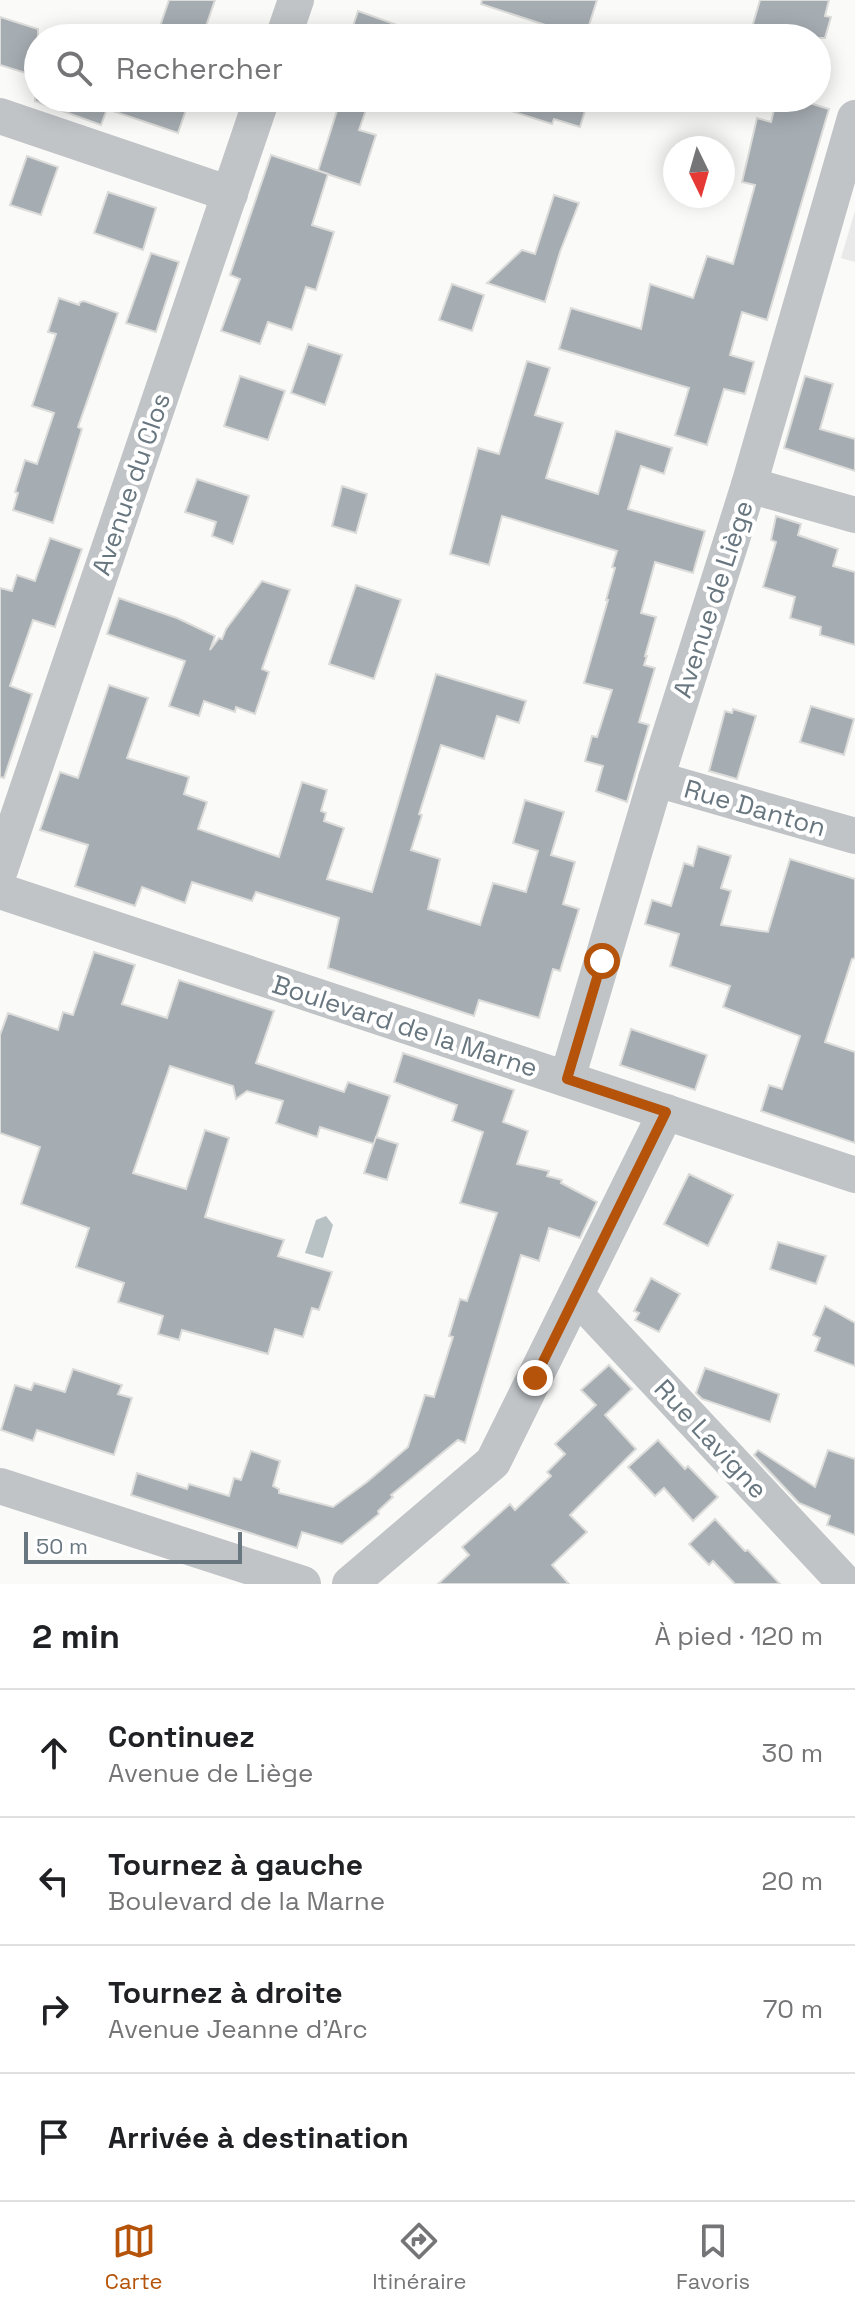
<!DOCTYPE html>
<html lang="fr">
<meta charset="utf-8">
<style>
:root{--surface:#fff;--page:#f6f6f6;--text:#202124;--muted:#757577;--line:#e0e0e0;--accent:#b45309}
body{margin:0;font-family:"Space Grotesk",sans-serif;background:var(--page);color:var(--text)}
.compass{position:absolute;left:663px;top:136px;width:72px;height:72px;border-radius:50%;background:var(--surface);box-shadow:0 4px 20px #0003;rotate:175deg}
.scale{position:absolute;left:24px;bottom:20px;width:218px;box-sizing:border-box;padding-left:8px;border:4px solid #68767f;border-top:0;font-size:22px;line-height:28px;white-space:nowrap;color:#68767f;-webkit-text-stroke:6px #fff;paint-order:stroke}
.stop{position:absolute;width:24px;height:24px;margin:-18px;border:6px solid #b45309;border-radius:50%;background:#fff}
.stop.end{background:#b45309;border-color:#fff;box-shadow:0 2px 8px #0008}
.list{margin:0;padding:0;list-style:none}
h2{display:flex;justify-content:space-between;align-items:center;height:104px;margin:0;padding:0 32px;font-size:34px}
h2 small{font-size:26px;font-weight:400;color:var(--muted)}
.list li{display:grid;grid-template-columns:52px 1fr auto;gap:24px;align-items:center;box-sizing:border-box;height:128px;padding:0 32px;border-top:2px solid var(--line)}
.list b{display:block;font-size:30px;white-space:nowrap}
.list p{margin:0;font-size:26px;white-space:nowrap;color:var(--muted)}
.list em{font-size:26px;font-style:normal;color:var(--muted)}
.icon{flex:none;width:44px;height:44px;fill:none;stroke:currentColor;stroke-width:2;stroke-linecap:round;stroke-linejoin:round}
.map{position:relative;flex:none;width:855px;height:1584px;overflow:hidden}
.search{position:absolute;background:var(--surface);box-shadow:0 4px 20px #0003;left:24px;right:24px;top:24px;height:88px;display:flex;align-items:center;gap:20px;box-sizing:border-box;padding:0 28px;border-radius:44px;color:var(--muted);font-size:30px}
.sheet{height:616px;background:var(--surface)}
nav{display:flex;justify-content:space-around;align-items:center;box-sizing:border-box;height:112px;border-top:2px solid var(--line);background:var(--surface);font-size:22px;color:var(--muted)}
nav a{display:grid;justify-items:center;gap:4px}
nav .on{color:var(--accent)}
.map>svg:first-child{display:block}
.built{fill:#e8e9e8}
.water{fill:#b8c2c5}
.building{fill:#a6adb2;stroke:#dcdcda;stroke-width:2}
.lines{fill:none;stroke-linecap:round;stroke-linejoin:round}
.minor{stroke:#c0c4c7;stroke-width:36}
.route{stroke:#b45309;stroke-width:10}
.labels{text-anchor:middle;stroke-width:8;stroke-linejoin:round;paint-order:stroke}
.street-label{font-size:26px;fill:#68767f;stroke:#fff}
</style>
<div class="map">
<svg width="855" height="1584" viewBox="0 0 855 1584">
<rect width="100%" height="100%" fill="#fafaf8"/>
<!-- built -->
<path class="built" d="M855,211V262L841,258Z"/>
<!-- water -->
<path class="water" d="M326,1216L333,1225L323,1258L305,1253L316,1220Z"/>
<!-- building -->
<g class="building">
<path d="M169,0H215L202,38H156Z"/>
<path d="M482,0H597L585,38L481,4Z"/>
<path d="M760,0H829L825,16L831,17L825,38H749Z"/>
<path d="M358,11L425,35L424,38H349Z"/>
<path d="M0,17L38,29V77L0,65Z"/>
<path d="M35,98H190L178,133L107,109L101,125L35,101Z"/>
<path d="M341,98H370L359,130L376,135L360,185L318,171Z"/>
<path d="M487,98H589L580,127L554,119L552,124L486,103Z"/>
<path d="M777,98H793L829,109L767,320L742,312L730,355L754,362L745,394L724,389L707,445L675,435L689,388L559,349L571,308L641,329L650,284L693,298L707,256L733,264L755,185L742,182L757,118L771,122Z"/>
<path d="M271,155L328,174L312,225L334,232L316,290L306,287L292,330L268,322L260,344L221,331L240,279L230,275Z"/>
<path d="M27,156L58,167L41,215L10,205Z"/>
<path d="M108,192L156,208L143,250L94,233Z"/>
<path d="M554,195L579,203L560,252L545,302L487,283L522,250L535,254Z"/>
<path d="M151,253L179,262L156,332L126,323Z"/>
<path d="M452,284L484,295L472,331L439,320Z"/>
<path d="M59,298L79,305L80,302L84,301L118,313L78,427L82,429L53,523L13,510L18,493L15,492L25,460L37,464L54,413L32,406L56,334L48,332Z"/>
<path d="M308,344L342,355L325,405L291,393Z"/>
<path d="M527,361L550,368L535,415L563,423L546,478L598,494L616,431L672,448L664,474L641,466L628,509L705,531L693,573L655,562L641,613L656,617L645,656H647L644,665L655,668L639,722L649,725L627,802L596,791L603,766L585,761L592,736L597,737L612,690L584,683L608,600H606L615,568L612,567L617,551L502,516L489,565L450,554L478,448L499,454Z"/>
<path d="M240,376L285,391L268,440L224,426Z"/>
<path d="M805,376L833,384L820,429L855,439V471L784,448Z"/>
<path d="M197,479L249,496L233,544L212,536L216,522L185,512Z"/>
<path d="M342,486L367,494L356,533L332,526Z"/>
<path d="M776,516L801,524L798,535L838,549L833,566L855,572V645L820,635L821,627L790,618L795,597L763,587L776,542L771,540Z"/>
<path d="M50,538L82,549L55,627L33,620L10,686L32,694L4,778L0,777V588L12,591L17,575L35,581Z"/>
<path d="M262,581L290,590L262,669L269,672L255,714L236,707L235,712L204,701L199,716L169,706L185,661L107,634L119,598L177,618L215,636L210,650L219,638L222,639L226,629Z"/>
<path d="M356,585L401,600L374,679L329,664Z"/>
<path d="M436,674L526,701L519,723L497,716L484,759L441,745L419,814L422,815L411,850L440,859L428,909L480,925L493,883L526,892L538,851L513,843L525,800L564,812L551,855L575,862L563,904L579,909L560,971L553,969L539,1018L479,1000L474,1016L328,968L339,918L256,892L252,901L192,882L185,903L142,887L135,906L75,886L88,845L40,830L60,772L78,778L109,685L148,698L127,758L189,777L184,794L207,802L198,829L279,857L302,782L327,790L321,811L326,813L324,821L344,828L327,879L372,892Z"/>
<path d="M811,706L854,719L844,755L800,742Z"/>
<path d="M733,709L756,716L737,779L709,771L725,711L732,713Z"/>
<path d="M698,846L731,856L721,888L731,891L721,925L768,932L790,859L855,879V958L852,959L825,1042L855,1052V1143L761,1111L769,1085L782,1089L800,1036L723,1007L730,986L670,966L679,934L645,924L652,900L671,906L684,863L693,866Z"/>
<path d="M94,952L135,965L122,1004L167,1018L179,980L274,1011L256,1063L344,1092L348,1082L390,1096L374,1144L320,1127L317,1137L276,1123L283,1101L247,1091L236,1099L233,1086L170,1066L133,1173L186,1189L205,1130L229,1138L205,1217L284,1240L278,1256L332,1272L319,1310L312,1308L303,1337L275,1329L268,1354L182,1330L179,1340L158,1334L163,1316L118,1302L124,1283L76,1267L89,1228L21,1204L40,1147L0,1133V1035L8,1013L58,1030L63,1012L73,1015Z"/>
<path d="M631,1029L707,1055L695,1090L620,1065Z"/>
<path d="M403,1053L514,1090L503,1122L528,1131L517,1164L549,1171L547,1176L562,1180L561,1183L597,1202L580,1238L549,1228L539,1261L521,1255L465,1443L458,1440L391,1495L393,1497L378,1511L379,1514L342,1544L302,1532L297,1548L131,1495L137,1473L187,1489L189,1484L229,1496L234,1478L241,1480L251,1451L280,1461L273,1486L279,1489V1493L333,1507L367,1482L408,1447L425,1395L434,1397L453,1337L449,1336L460,1299L467,1301L497,1213L460,1203L483,1132L452,1121L457,1105L394,1082Z"/>
<path d="M376,1137L398,1144L387,1180L364,1173Z"/>
<path d="M689,1174L733,1195L708,1246L664,1224Z"/>
<path d="M778,1242L826,1256L816,1284L770,1269Z"/>
<path d="M651,1278L680,1294L659,1332L635,1320L639,1313L634,1311Z"/>
<path d="M825,1306L855,1323V1366L815,1351L820,1338L813,1335Z"/>
<path d="M609,1365L632,1389L605,1415L636,1449L570,1515L587,1532L552,1565L569,1584H438L469,1555L462,1547L510,1504L515,1510L551,1476L547,1472L565,1454L555,1444L596,1405L581,1390Z"/>
<path d="M705,1368L779,1394L770,1422L702,1399L696,1393Z"/>
<path d="M73,1369L122,1385L118,1394L132,1398L114,1455L37,1430L33,1441L1,1430L15,1385L31,1390L34,1383L65,1392Z"/>
<path d="M658,1440L685,1469L688,1466L718,1497L693,1521L664,1488L655,1496L628,1467Z"/>
<path d="M758,1450L815,1487L828,1450L855,1459V1535L827,1525L830,1516L799,1503L754,1455Z"/>
<path d="M715,1519L745,1551L748,1550L780,1584H735L713,1561L709,1565L689,1544Z"/>
</g>
<g class="lines">
<!-- minor -->
<g class="minor">
<path d="M283,38L296,0"/>
<path d="M0,116L230,194"/>
<path d="M749,485L855,515"/>
<path d="M656,779L855,836"/>
<path d="M0,870L262,98"/>
<path d="M0,891L855,1175"/>
<path d="M567,1079L656,779L749,485L855,118"/>
<path d="M576,1295L846,1584"/>
<path d="M0,1486L303,1584"/>
<path d="M350,1584L493,1462L666,1112"/>
</g>
</g>
<g class="lines">
<!-- route -->
<path class="route" d="M535,1378L666,1112L567,1079L602,961"/>
</g>
<g class="labels">
<!-- street labels -->
<g class="street-label">
<text transform="translate(131 484) rotate(-71)" y="9">Avenue du Clos</text>
<text transform="translate(713 599) rotate(-72)" y="9">Avenue de Liège</text>
<text transform="translate(755 808) rotate(16)" y="9">Rue Danton</text>
<text transform="translate(405 1026) rotate(18)" y="9">Boulevard de la Marne</text>
<text transform="translate(711 1439) rotate(47)" y="9">Rue Lavigne</text>
</g>
</g>
</svg>
<svg class="compass" viewBox="-18 -18 36 36"><path d="M0-13l5 13h-10z" fill="#e53935"/><path d="M0 13l5-13h-10z" fill="#757577"/></svg>
<div class="scale">50 m</div>
<div class="stop" style="left:602px;top:961px"></div>
<div class="stop end" style="left:535px;top:1378px"></div>
<div class="search"><svg class="icon" aria-label="search" viewBox="0 0 24 24"><circle cx="10" cy="10" r="6"/><path d="M15 15l6 6"/></svg>Rechercher</div>
</div>
<section class="sheet">
<h2>2 min<small>À pied · 120 m</small></h2>
<ul class="list">
<li><svg class="icon" aria-label="ahead" viewBox="0 0 24 24"><path d="M12 20V5M6 11l6-6 6 6"/></svg><div><b>Continuez</b><p>Avenue de Liège</p></div><em>30 m</em></li>
<li><svg class="icon" aria-label="left" viewBox="0 0 24 24"><path d="M17 20v-9H6M10 6l-5 5 5 5"/></svg><div><b>Tournez à gauche</b><p>Boulevard de la Marne</p></div><em>20 m</em></li>
<li><svg class="icon" aria-label="right" viewBox="0 0 24 24"><path d="M7 20v-9h11M14 6l5 5-5 5"/></svg><div><b>Tournez à droite</b><p>Avenue Jeanne d'Arc</p></div><em>70 m</em></li>
<li><svg class="icon" aria-label="arrive" viewBox="0 0 24 24"><path d="M6 21V4h12l-3 4 3 4H6"/></svg><div><b>Arrivée à destination</b></div></li>
</ul>
</section>
<nav>
<a class="on"><svg class="icon" aria-label="map" viewBox="0 0 24 24"><path d="M3 6l6-2 6 2 6-2v14l-6 2-6-2-6 2zM9 4v14M15 6v14"/></svg>Carte</a>
<a><svg class="icon" aria-label="directions" viewBox="0 0 24 24"><path d="M12 3l9 9-9 9-9-9zM9 14v-3h6M13 9l2 2-2 2"/></svg>Itinéraire</a>
<a><svg class="icon" aria-label="saved" viewBox="0 0 24 24"><path d="M7 4h10v16l-5-4-5 4z"/></svg>Favoris</a>
</nav>
